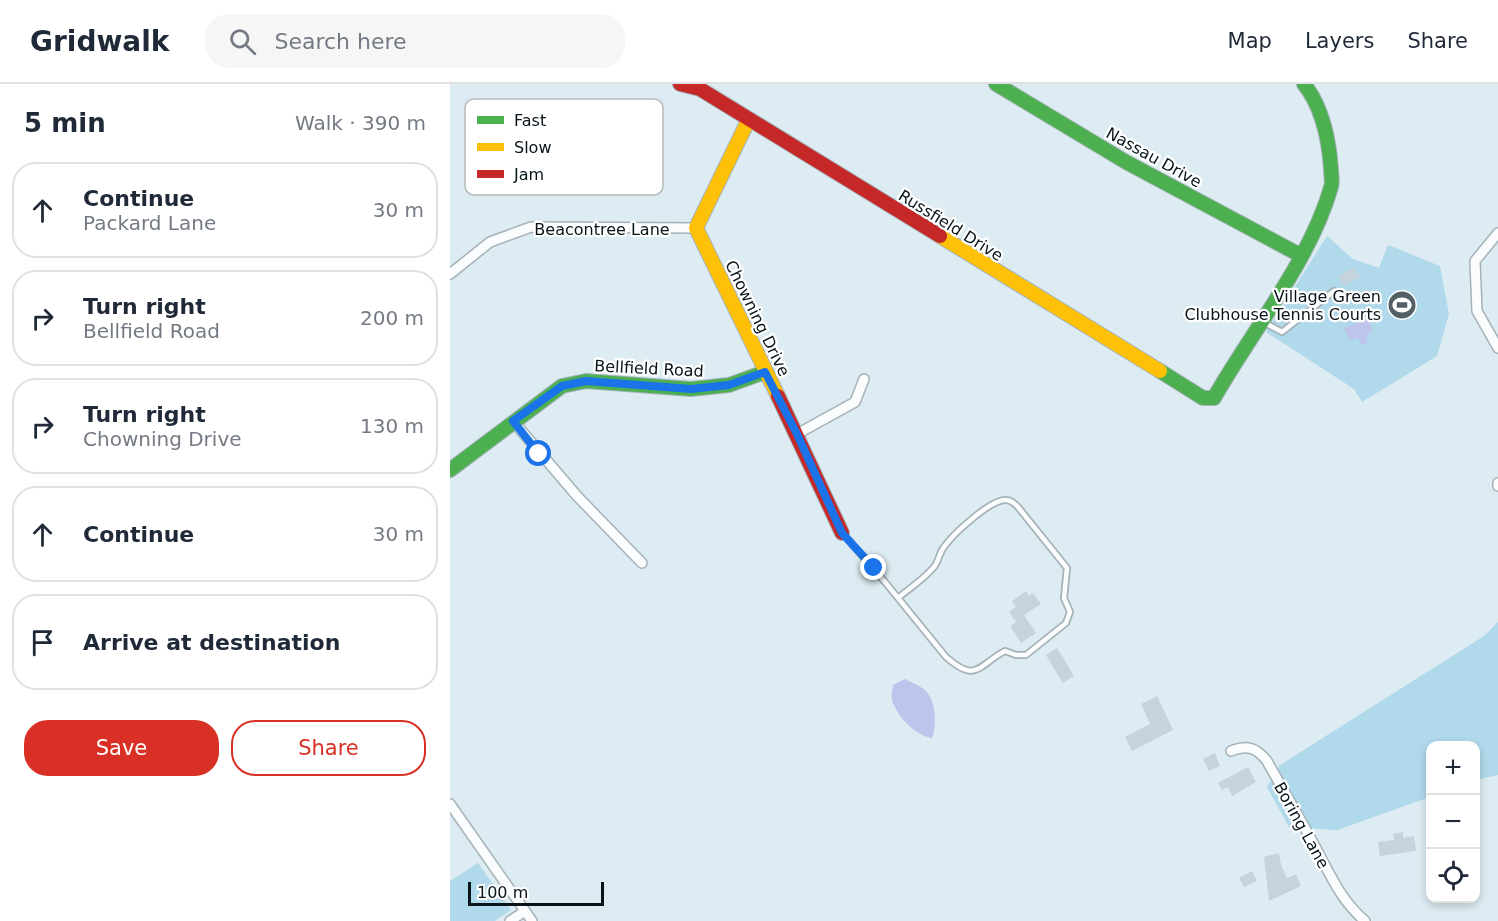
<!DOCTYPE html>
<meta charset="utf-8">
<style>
:root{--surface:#fff;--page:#f6f6f7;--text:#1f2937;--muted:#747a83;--line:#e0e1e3;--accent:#d93025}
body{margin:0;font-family:"DejaVu Sans",sans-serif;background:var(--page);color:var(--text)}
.controls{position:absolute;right:18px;bottom:18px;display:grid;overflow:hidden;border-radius:12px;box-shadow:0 3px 9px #0003}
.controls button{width:54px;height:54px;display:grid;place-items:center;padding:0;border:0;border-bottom:2px solid var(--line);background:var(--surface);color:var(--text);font:30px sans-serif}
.scale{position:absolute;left:18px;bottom:15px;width:136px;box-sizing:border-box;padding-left:6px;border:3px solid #07141a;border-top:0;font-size:16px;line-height:21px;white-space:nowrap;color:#07141a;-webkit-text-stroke:4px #fff;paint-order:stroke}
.stop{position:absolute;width:18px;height:18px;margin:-14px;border:4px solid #1a73e8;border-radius:50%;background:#fff}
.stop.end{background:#1a73e8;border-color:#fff;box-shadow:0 2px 6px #0008}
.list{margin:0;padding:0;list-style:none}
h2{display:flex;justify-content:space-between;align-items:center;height:78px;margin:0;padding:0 24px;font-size:26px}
h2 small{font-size:20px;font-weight:400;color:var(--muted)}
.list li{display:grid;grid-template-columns:39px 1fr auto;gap:18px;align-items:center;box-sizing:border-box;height:96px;margin:0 12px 12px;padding:0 12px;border:2px solid var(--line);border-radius:24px}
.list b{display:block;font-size:22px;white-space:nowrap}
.list p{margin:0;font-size:20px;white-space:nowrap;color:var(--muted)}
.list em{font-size:20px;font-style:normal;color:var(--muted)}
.actions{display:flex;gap:12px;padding:18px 24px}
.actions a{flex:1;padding:14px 0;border:2px solid var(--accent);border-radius:24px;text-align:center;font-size:21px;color:var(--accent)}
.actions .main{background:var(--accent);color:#fff}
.icon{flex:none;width:33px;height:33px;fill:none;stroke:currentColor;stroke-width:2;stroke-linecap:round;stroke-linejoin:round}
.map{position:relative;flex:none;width:1048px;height:837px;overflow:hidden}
header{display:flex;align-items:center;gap:36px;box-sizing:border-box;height:84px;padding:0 30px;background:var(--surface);border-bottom:2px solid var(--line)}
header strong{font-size:28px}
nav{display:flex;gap:33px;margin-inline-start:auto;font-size:21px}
.search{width:420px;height:54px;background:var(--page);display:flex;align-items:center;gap:15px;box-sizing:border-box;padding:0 21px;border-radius:24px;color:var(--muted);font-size:22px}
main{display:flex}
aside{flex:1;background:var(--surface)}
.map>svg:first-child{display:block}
.green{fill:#b0d9eb}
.water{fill:#bfc4ec}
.building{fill:#c5d3df}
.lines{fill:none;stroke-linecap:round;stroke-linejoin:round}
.lane-casing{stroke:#a5b2b8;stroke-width:8}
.street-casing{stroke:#a5b2b8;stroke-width:12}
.fast-casing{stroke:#a5b2b8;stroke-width:16}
.slow-casing{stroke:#a5b2b8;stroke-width:16}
.jam-casing{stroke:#a5b2b8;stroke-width:16}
.lane{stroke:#fafcfd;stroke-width:4.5}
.street{stroke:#fafcfd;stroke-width:9}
.fast{stroke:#4caf50;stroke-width:14}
.slow{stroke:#ffc107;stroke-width:14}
.jam{stroke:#c62828;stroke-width:14}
.route{stroke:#1a73e8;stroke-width:8}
.labels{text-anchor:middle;stroke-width:4.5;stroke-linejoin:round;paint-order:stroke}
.street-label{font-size:16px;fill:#07141a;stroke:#fff}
.poi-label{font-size:16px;fill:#07141a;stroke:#fff;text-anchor:end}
.key{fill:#fff;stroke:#b5b8ba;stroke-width:1.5}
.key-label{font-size:16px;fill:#07141a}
</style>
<header>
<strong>Gridwalk</strong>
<div class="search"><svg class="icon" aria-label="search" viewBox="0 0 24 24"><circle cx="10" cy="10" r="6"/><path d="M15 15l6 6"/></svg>Search here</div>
<nav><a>Map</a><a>Layers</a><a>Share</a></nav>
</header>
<main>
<aside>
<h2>5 min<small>Walk · 390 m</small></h2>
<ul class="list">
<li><svg class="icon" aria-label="ahead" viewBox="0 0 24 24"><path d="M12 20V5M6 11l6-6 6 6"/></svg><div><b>Continue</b><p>Packard Lane</p></div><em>30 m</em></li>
<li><svg class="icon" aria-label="right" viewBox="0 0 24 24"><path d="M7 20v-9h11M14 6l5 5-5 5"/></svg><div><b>Turn right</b><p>Bellfield Road</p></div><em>200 m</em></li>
<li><svg class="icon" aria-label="right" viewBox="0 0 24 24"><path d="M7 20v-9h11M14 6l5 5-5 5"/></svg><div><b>Turn right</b><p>Chowning Drive</p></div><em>130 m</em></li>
<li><svg class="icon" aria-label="ahead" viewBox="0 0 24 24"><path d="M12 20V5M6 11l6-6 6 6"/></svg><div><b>Continue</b></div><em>30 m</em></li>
<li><svg class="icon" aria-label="arrive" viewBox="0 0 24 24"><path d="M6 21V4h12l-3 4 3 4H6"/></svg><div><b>Arrive at destination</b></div></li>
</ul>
<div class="actions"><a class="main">Save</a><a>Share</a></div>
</aside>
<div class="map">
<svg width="1048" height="837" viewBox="0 0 1048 837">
<rect width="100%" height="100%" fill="#dcecf2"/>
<!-- green -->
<g class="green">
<path d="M877,152L903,175L929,184L938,161L990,182L999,230L987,272L912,318L904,305L816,248Z"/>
<path d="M1048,538V691L1026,696V662H980V713L887,746L839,743L817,703L830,681L1034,552Z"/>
<path d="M28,779L61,826L45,837H0V797Z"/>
</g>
<!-- water -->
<g class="water">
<path d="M918,235L923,247L917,250V260L913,261L907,254L899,256L894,244Z"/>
<path d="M455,595C461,598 471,602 476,607C486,618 487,641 482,654C465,651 448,634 442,616C441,612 442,606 443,601Z"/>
</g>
<!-- building -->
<g class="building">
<path d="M905,183L910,193L893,202L888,192Z"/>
<path d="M576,507L579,512L583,509L591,520L574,531L586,549L571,559L560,542L566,538L559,528L566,523L562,517Z"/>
<path d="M607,564L624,592L613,599L596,571Z"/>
<path d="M707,612L723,646L682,667L675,653L700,640L691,620Z"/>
<path d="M765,669L770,682L759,687L753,675Z"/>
<path d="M798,683L806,698L782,712L778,703L772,706L768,699Z"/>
<path d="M953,748V754L964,752L966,767L930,772L928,758L944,756L943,750Z"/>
<path d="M829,769L831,781L837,794L846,790L851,802L819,817L814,773Z"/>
<path d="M802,787L807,797L794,803L789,794Z"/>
</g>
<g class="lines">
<!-- lane casing -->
<g class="lane-casing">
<g id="lane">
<path d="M815,239L832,248L884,207"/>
<path d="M394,451L435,498L496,573C527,600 528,581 555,567L566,571H576L616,539L620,528L614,514L617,484L568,423C564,419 561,416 556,416C541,415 503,450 494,463C489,469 489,477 484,483C474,495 460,504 448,514"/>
</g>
</g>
<!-- street casing -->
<g class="street-casing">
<g id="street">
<path d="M1048,149L1025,177L1027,227L1048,264"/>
<path d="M0,190L40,158L81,143L246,144"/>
<path d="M63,337L127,412L192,479"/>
<path d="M347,350L405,318L414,295"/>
<path d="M1048,399V402"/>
<path d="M781,667C797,661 806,663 817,677C832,704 848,731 863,759C879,787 889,815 915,837"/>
<path d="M0,720L82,837"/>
<path d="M60,837L75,827"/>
</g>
</g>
<!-- fast casing -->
<g class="fast-casing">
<g id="fast">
<path d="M546,0L676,78L850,171"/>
<path d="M710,287L753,314H764C802,247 860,177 881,103C883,98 881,91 881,85C879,56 873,24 854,0"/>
<path d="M0,386L112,302L136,297L241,305L279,301L315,288"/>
</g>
</g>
<!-- slow casing -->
<g class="slow-casing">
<g id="slow">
<path d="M299,35L246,144L328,312"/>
<path d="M490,152L710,287"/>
</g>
</g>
<!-- jam casing -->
<g class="jam-casing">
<g id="jam">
<path d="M230,0L250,5L490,152"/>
<path d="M328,312L392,449"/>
</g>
</g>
<!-- lane -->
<use href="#lane" class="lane"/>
<!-- street -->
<use href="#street" class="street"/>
<!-- fast -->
<use href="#fast" class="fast"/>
<!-- slow -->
<use href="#slow" class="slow"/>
<!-- jam -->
<use href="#jam" class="jam"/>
</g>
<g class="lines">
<!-- route -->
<path class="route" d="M89,370L63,337L112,302L136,297L241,305L279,301L315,288L347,350L392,449L424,484"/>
</g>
<!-- icons -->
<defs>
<g id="stadium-disc" transform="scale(1.5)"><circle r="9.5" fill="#526066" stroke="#fff"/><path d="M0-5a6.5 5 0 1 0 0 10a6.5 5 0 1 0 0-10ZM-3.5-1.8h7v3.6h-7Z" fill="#fff"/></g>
</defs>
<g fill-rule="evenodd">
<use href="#stadium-disc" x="952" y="221"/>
</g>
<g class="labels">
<!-- street labels -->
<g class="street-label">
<text transform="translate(704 73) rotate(29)" y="6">Nassau Drive</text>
<text transform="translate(501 141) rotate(32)" y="6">Russfield Drive</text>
<text x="152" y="151">Beacontree Lane</text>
<text transform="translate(308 234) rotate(64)" y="6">Chowning Drive</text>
<text transform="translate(199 284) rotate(3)" y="6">Bellfield Road</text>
<text transform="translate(852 741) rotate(61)" y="6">Boring Lane</text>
</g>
<!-- poi labels -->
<g class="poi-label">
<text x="931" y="218">Village Green<tspan x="931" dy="18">Clubhouse Tennis Courts</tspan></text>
</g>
</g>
<!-- legend -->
<rect x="15" y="15" width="198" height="96" rx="9" class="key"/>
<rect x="27" y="32" width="27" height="8" fill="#4caf50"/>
<rect x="27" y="59" width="27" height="8" fill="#ffc107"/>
<rect x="27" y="86" width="27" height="8" fill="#c62828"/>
<g class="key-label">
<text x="64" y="42">Fast</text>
<text x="64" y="69">Slow</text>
<text x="64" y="96">Jam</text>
</g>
</svg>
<div class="controls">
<button>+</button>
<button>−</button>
<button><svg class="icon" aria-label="locate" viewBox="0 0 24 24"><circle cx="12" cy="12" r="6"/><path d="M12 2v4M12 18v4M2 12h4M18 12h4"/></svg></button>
</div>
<div class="scale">100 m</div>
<div class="stop" style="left:89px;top:370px"></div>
<div class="stop end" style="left:424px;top:484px"></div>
</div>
</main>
